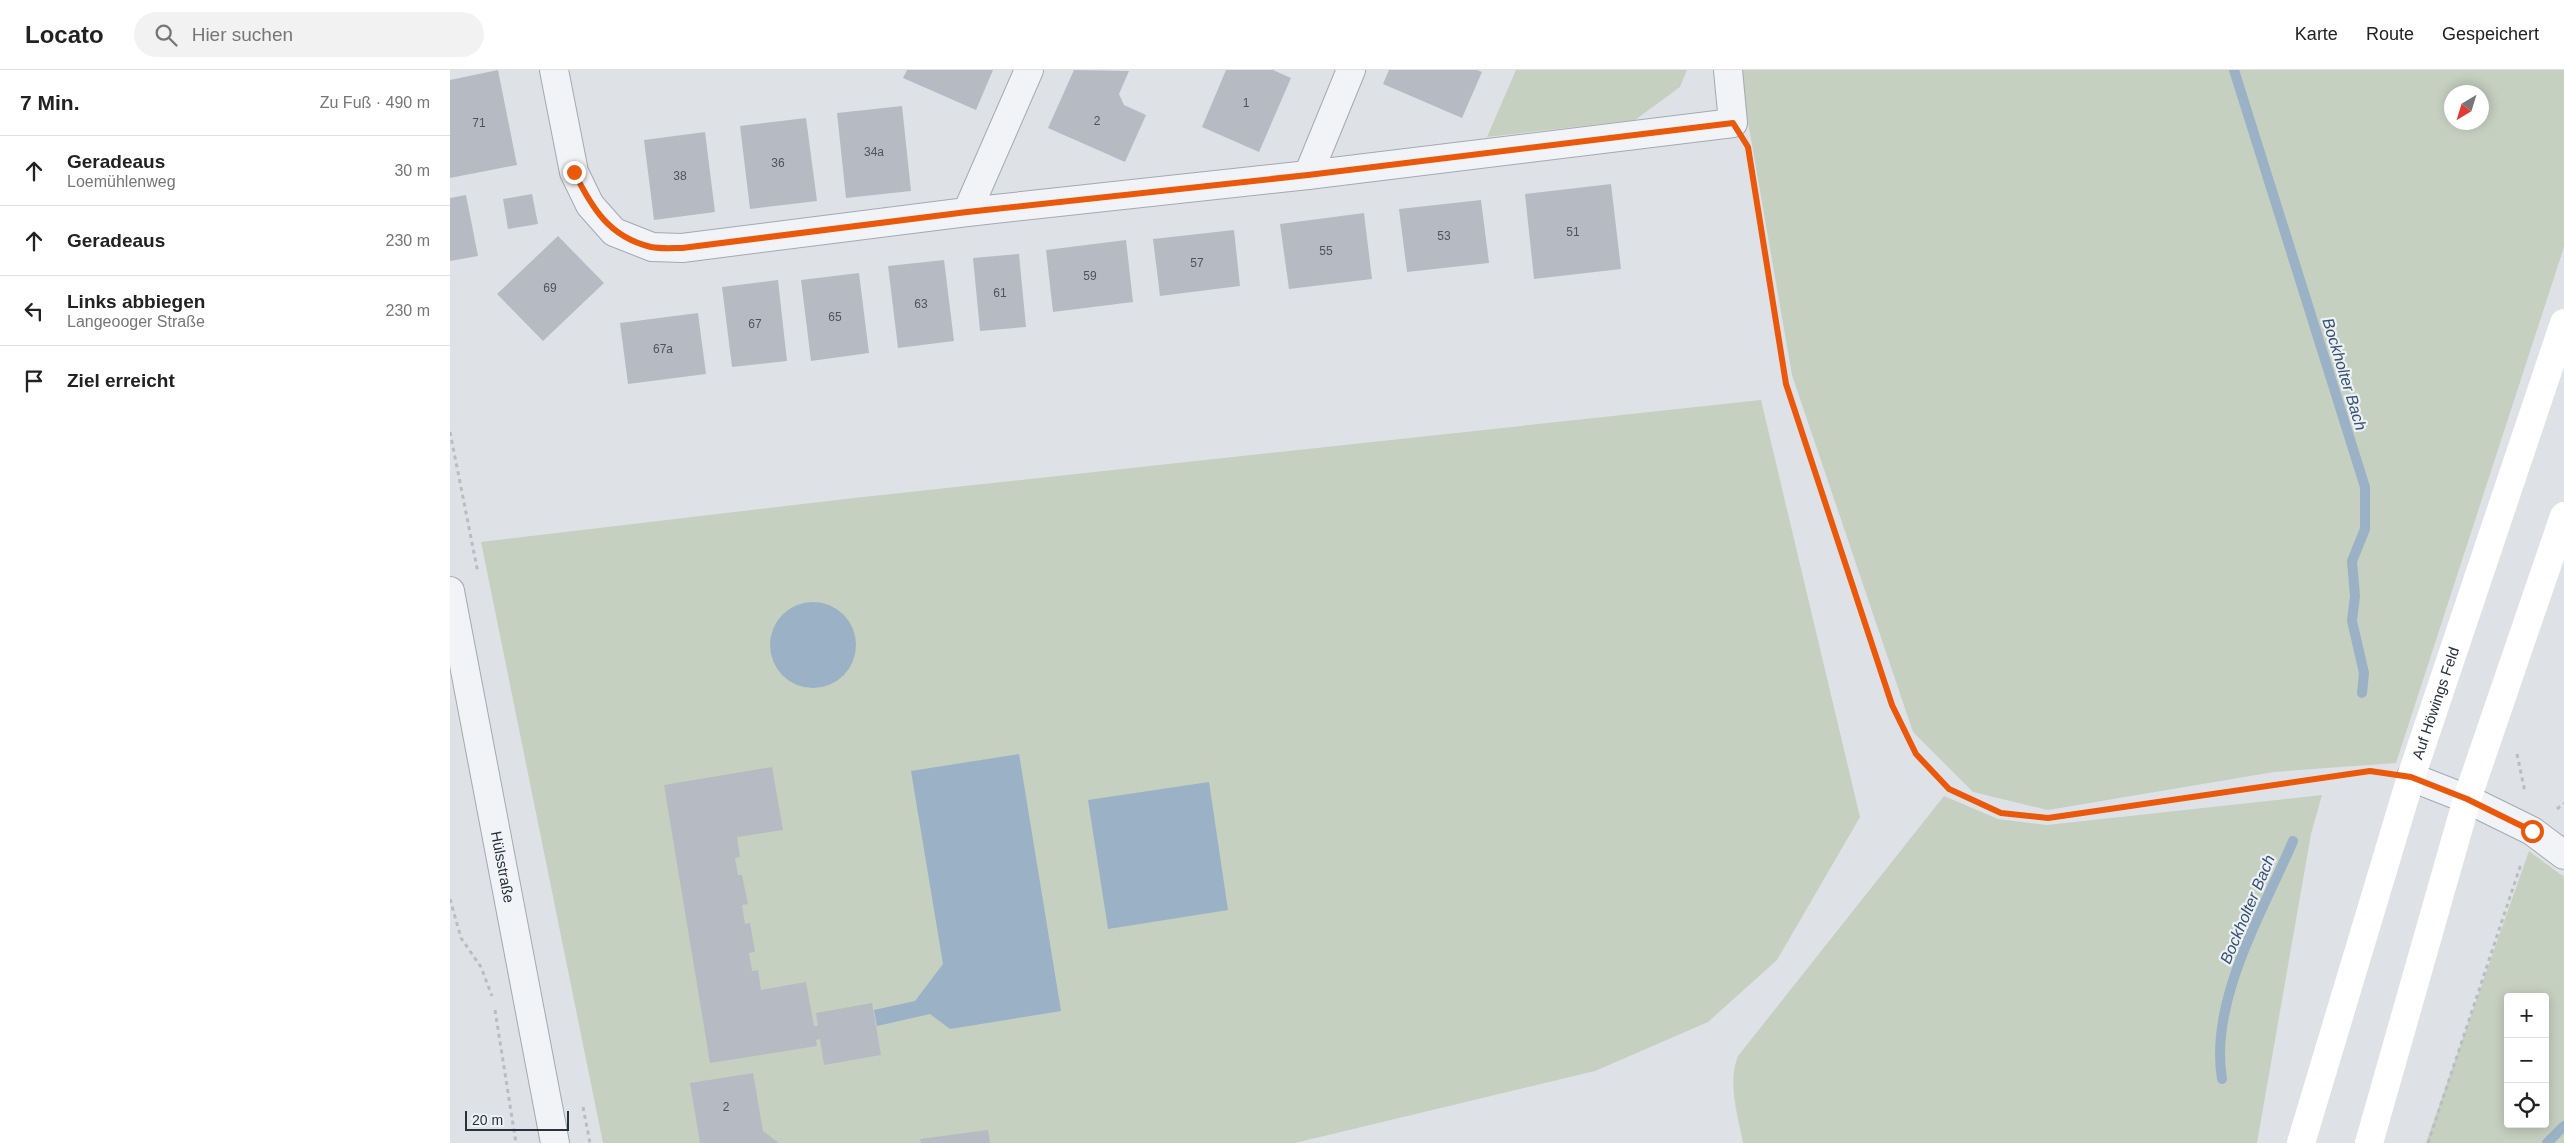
<!DOCTYPE html>
<html lang="de">
<meta charset="utf-8">
<style>
:root{--surface:#fff;--page:#f2f2f2;--text:#222;--muted:#767676;--line:#e0e0e0}
body{margin:0;font-family:Helvetica,sans-serif;background:var(--page);color:var(--text)}
.controls{position:absolute;right:15px;bottom:15px;display:grid;overflow:hidden;border-radius:5px;box-shadow:0 2px 12px #0003}
.controls button{width:45px;height:45px;display:grid;place-items:center;padding:0;border:0;border-bottom:1px solid var(--line);background:var(--surface);color:var(--text);font:25px sans-serif}
.compass{position:absolute;left:1994px;top:15px;width:45px;height:45px;border-radius:50%;background:var(--surface);box-shadow:0 2px 12px #0003;rotate:218deg}
.scale{position:absolute;left:15px;bottom:12px;width:104px;box-sizing:border-box;padding-left:5px;border:2px solid #28313d;border-top:0;font-size:14px;line-height:18px;white-space:nowrap;color:#28313d;-webkit-text-stroke:4px #edf1f5;paint-order:stroke}
.stop{position:absolute;width:15px;height:15px;margin:-11px;border:4px solid #ea580c;border-radius:50%;background:#fff}
.stop.end{background:#ea580c;border-color:#fff;box-shadow:0 1px 5px #0008}
.list{margin:0;padding:0;list-style:none}
h2{display:flex;justify-content:space-between;align-items:center;height:65px;margin:0;padding:0 20px;font-size:21px}
h2 small{font-size:16px;font-weight:400;color:var(--muted)}
.list li{display:grid;grid-template-columns:32px 1fr auto;gap:15px;align-items:center;box-sizing:border-box;height:70px;padding:0 20px;border-top:1px solid var(--line)}
.list b{display:block;font-size:19px;white-space:nowrap}
.list p{margin:0;font-size:16px;white-space:nowrap;color:var(--muted)}
.list em{font-size:16px;font-style:normal;color:var(--muted)}
.icon{flex:none;width:28px;height:28px;fill:none;stroke:currentColor;stroke-width:2;stroke-linecap:round;stroke-linejoin:round}
.map{position:relative;flex:none;width:2114px;height:1073px;overflow:hidden}
header{display:flex;align-items:center;gap:30px;box-sizing:border-box;height:70px;padding:0 25px;background:var(--surface);border-bottom:1px solid var(--line)}
header strong{font-size:24px}
nav{display:flex;gap:28px;margin-inline-start:auto;font-size:18px}
.search{width:350px;height:45px;background:var(--page);display:flex;align-items:center;gap:12px;box-sizing:border-box;padding:0 18px;border-radius:28px;color:var(--muted);font-size:19px}
main{display:flex}
aside{flex:1;background:var(--surface)}
.map>svg:first-child{display:block}
.green{fill:#c5d0c0;fill-rule:evenodd}
.water{fill:#9bb1c5}
.lines{fill:none;stroke-linecap:round;stroke-linejoin:round}
.stream{stroke:#9bb1c5;stroke-width:10}
.building{fill:#b6bbc3}
.minor-casing{stroke:#a4a9b1;stroke-width:30}
.tertiary-casing{stroke:#a4a9b1;stroke-width:30}
.path{stroke:#b9bdc2;stroke-width:3;stroke-dasharray:4 4;stroke-linecap:butt}
.minor{stroke:#f1f3f6;stroke-width:28}
.tertiary{stroke:#f1f3f6;stroke-width:28}
.secondary{stroke:#fff;stroke-width:28}
.route{stroke:#ea580c;stroke-width:6}
.labels{text-anchor:middle;stroke-width:4.5;stroke-linejoin:round;paint-order:stroke}
.number-label{font-size:12px;fill:#4c545e}
.street-label{font-size:15px;fill:#28313d;stroke:#edf1f5}
.water-label{font-size:16px;font-style:italic;fill:#35516f;stroke:#edf1f5}
</style>
<header>
<strong>Locato</strong>
<div class="search"><svg class="icon" aria-label="search" viewBox="0 0 24 24"><circle cx="10" cy="10" r="6"/><path d="M15 15l6 6"/></svg>Hier suchen</div>
<nav><a>Karte</a><a>Route</a><a>Gespeichert</a></nav>
</header>
<main>
<aside>
<h2>7 Min.<small>Zu Fuß · 490 m</small></h2>
<ul class="list">
<li><svg class="icon" aria-label="ahead" viewBox="0 0 24 24"><path d="M12 20V5M6 11l6-6 6 6"/></svg><div><b>Geradeaus</b><p>Loemühlenweg</p></div><em>30 m</em></li>
<li><svg class="icon" aria-label="ahead" viewBox="0 0 24 24"><path d="M12 20V5M6 11l6-6 6 6"/></svg><div><b>Geradeaus</b></div><em>230 m</em></li>
<li><svg class="icon" aria-label="left" viewBox="0 0 24 24"><path d="M17 20v-9H6M10 6l-5 5 5 5"/></svg><div><b>Links abbiegen</b><p>Langeooger Straße</p></div><em>230 m</em></li>
<li><svg class="icon" aria-label="arrive" viewBox="0 0 24 24"><path d="M6 21V4h12l-3 4 3 4H6"/></svg><div><b>Ziel erreicht</b></div></li>
</ul>
</aside>
<div class="map">
<svg width="2114" height="1073" viewBox="0 0 2114 1073">
<rect width="100%" height="100%" fill="#dee2e7"/>
<!-- green -->
<g class="green">
<path d="M1066,0H1237L1230,17L1185,50L1037,67Z"/>
<path d="M1289,0H2114V177L1946,693L1824,702L1598,740L1523,722L1463,662L1342,305ZM2001,22H2031V52H2001Z"/>
<path d="M1311,330L1410,747L1327,890L1258,952L1145,1001L845,1073H153L31,472L404,428Z"/>
<path d="M1872,725L1861,764L1807,1073H1293C1288,1046 1277,1012 1288,986L1494,726L1548,749L1597,755Z"/>
<path d="M2079,781L2114,807V1073H1976ZM2058,927H2095V1054H2058Z"/>
</g>
<!-- water -->
<g class="water">
<circle cx="363" cy="575" r="43"/>
<path d="M569,684L611,941L500,959L480,944L427,956L424,940L465,931L493,894L461,701Z"/>
<path d="M759,712L778,840L658,859L638,730Z"/>
</g>
<g class="lines">
<!-- stream -->
<g class="stream">
<path d="M1784,0L1915,417V459L1902,491L1905,526L1902,551L1914,603L1912,623"/>
<path d="M1772,1009C1759,930 1813,842 1843,771"/>
<path d="M2097,1073L2114,1056"/>
</g>
</g>
<!-- building -->
<g class="building">
<path d="M48,0L67,95L0,108V10Z"/>
<path d="M457,0H543L526,40L453,8Z"/>
<path d="M624,0L679,1L669,24L674,35L696,45L675,92L598,58Z"/>
<path d="M776,0H823L841,8L809,82L752,57Z"/>
<path d="M939,0H1027L1032,2L1012,48L933,14Z"/>
<path d="M452,36L461,121L396,128L387,43Z"/>
<path d="M356,48L367,131L300,139L290,56Z"/>
<path d="M255,62L265,142L204,150L194,70Z"/>
<path d="M1161,114L1171,199L1084,209L1075,124Z"/>
<path d="M82,124L88,154L58,159L53,129Z"/>
<path d="M16,125L28,186L0,191V128Z"/>
<path d="M1031,130L1039,193L957,202L949,139Z"/>
<path d="M914,143L922,209L839,219L830,154Z"/>
<path d="M784,160L790,216L710,226L703,169Z"/>
<path d="M108,166L154,213L93,271L47,224Z"/>
<path d="M676,170L683,232L603,242L596,180Z"/>
<path d="M569,184L576,257L530,261L523,188Z"/>
<path d="M494,190L504,271L448,278L438,196Z"/>
<path d="M409,203L419,283L361,291L351,210Z"/>
<path d="M328,210L337,291L282,297L272,217Z"/>
<path d="M248,243L256,304L178,314L170,253Z"/>
<path d="M322,697L333,760L287,767L290,787L285,788L288,805H292L298,834L292,835L295,854L300,853L305,882L299,883L302,901L308,900L311,920L356,912L364,956H368L366,943L422,933L431,985L374,995L370,969L366,970L367,976L260,993L214,715Z"/>
<path d="M303,1003L313,1061L329,1073H250L240,1013Z"/>
<path d="M538,1060L540,1073H471L470,1069Z"/>
</g>
<g class="lines">
<!-- minor casing -->
<g class="minor-casing">
<g id="minor">
<path d="M104,0L124,102L140,135L164,162L202,177L232,178L517,142L858,105L1283,53L1278,0"/>
<path d="M858,105L901,0"/>
<path d="M517,142L579,0"/>
</g>
</g>
<!-- tertiary casing -->
<g class="tertiary-casing">
<g id="tertiary">
<path id="s1" d="M0,521L105,1073"/>
<path d="M1961,707L2017,729L2082,761L2114,785"/>
</g>
</g>
<!-- path -->
<g class="path">
<path d="M1298,79L1336,314L1442,635L1466,683L1499,719L1551,743L1598,748L1920,701L1930,702"/>
<path d="M0,362L28,503"/>
<path d="M2067,684L2075,722"/>
<path d="M2107,739L2114,733"/>
<path d="M0,829L11,868L31,897L42,926"/>
<path d="M45,940L66,1073"/>
<path d="M133,1037L140,1073"/>
<path d="M1978,1073L2071,794"/>
</g>
<!-- minor -->
<use href="#minor" class="minor"/>
<!-- tertiary -->
<use href="#tertiary" class="tertiary"/>
<!-- secondary -->
<g class="secondary">
<path id="s2" d="M1851,1073L1961,707L2114,253"/>
<path d="M1919,1073L2017,729L2114,446"/>
</g>
</g>
<g class="lines">
<!-- route -->
<path class="route" d="M124,102C142,138 159,167 201,177C211,179 223,178 232,178L517,142L858,105L1283,53L1298,77L1336,314L1442,635L1466,684L1499,719L1551,743L1598,748L1920,701L1961,707L2017,729L2082,761"/>
</g>
<g class="labels">
<!-- number labels -->
<g class="number-label">
<text x="796" y="37">1</text>
<text x="647" y="55">2</text>
<text x="29" y="57">71</text>
<text x="424" y="86">34a</text>
<text x="328" y="97">36</text>
<text x="230" y="110">38</text>
<text x="1123" y="166">51</text>
<text x="994" y="170">53</text>
<text x="876" y="185">55</text>
<text x="747" y="197">57</text>
<text x="640" y="210">59</text>
<text x="100" y="222">69</text>
<text x="550" y="227">61</text>
<text x="471" y="238">63</text>
<text x="385" y="251">65</text>
<text x="305" y="258">67</text>
<text x="213" y="283">67a</text>
<text x="276" y="1041">2</text>
</g>
<!-- street labels -->
<g class="street-label">
<text dy="5" stroke="none"><textPath href="#s2" startOffset="460">Auf Höwings Feld</textPath></text>
<text dy="5" stroke="none"><textPath href="#s1" startOffset="281">Hülsstraße</textPath></text>
</g>
<!-- water labels -->
<g class="water-label">
<text transform="translate(1895 304) rotate(73)" y="6">Bockholter Bach</text>
<text transform="translate(1797 839) rotate(-67)" y="6">Bockholter Bach</text>
</g>
</g>
</svg>
<div class="controls">
<button>+</button>
<button>−</button>
<button><svg class="icon" aria-label="locate" viewBox="0 0 24 24"><circle cx="12" cy="12" r="6"/><path d="M12 2v4M12 18v4M2 12h4M18 12h4"/></svg></button>
</div>
<svg class="compass" viewBox="-18 -18 36 36"><path d="M0-13l5 13h-10z" fill="#e53935"/><path d="M0 13l5-13h-10z" fill="#767676"/></svg>
<div class="scale">20 m</div>
<div class="stop" style="left:2082px;top:761px"></div>
<div class="stop end" style="left:124px;top:102px"></div>
</div>
</main>
